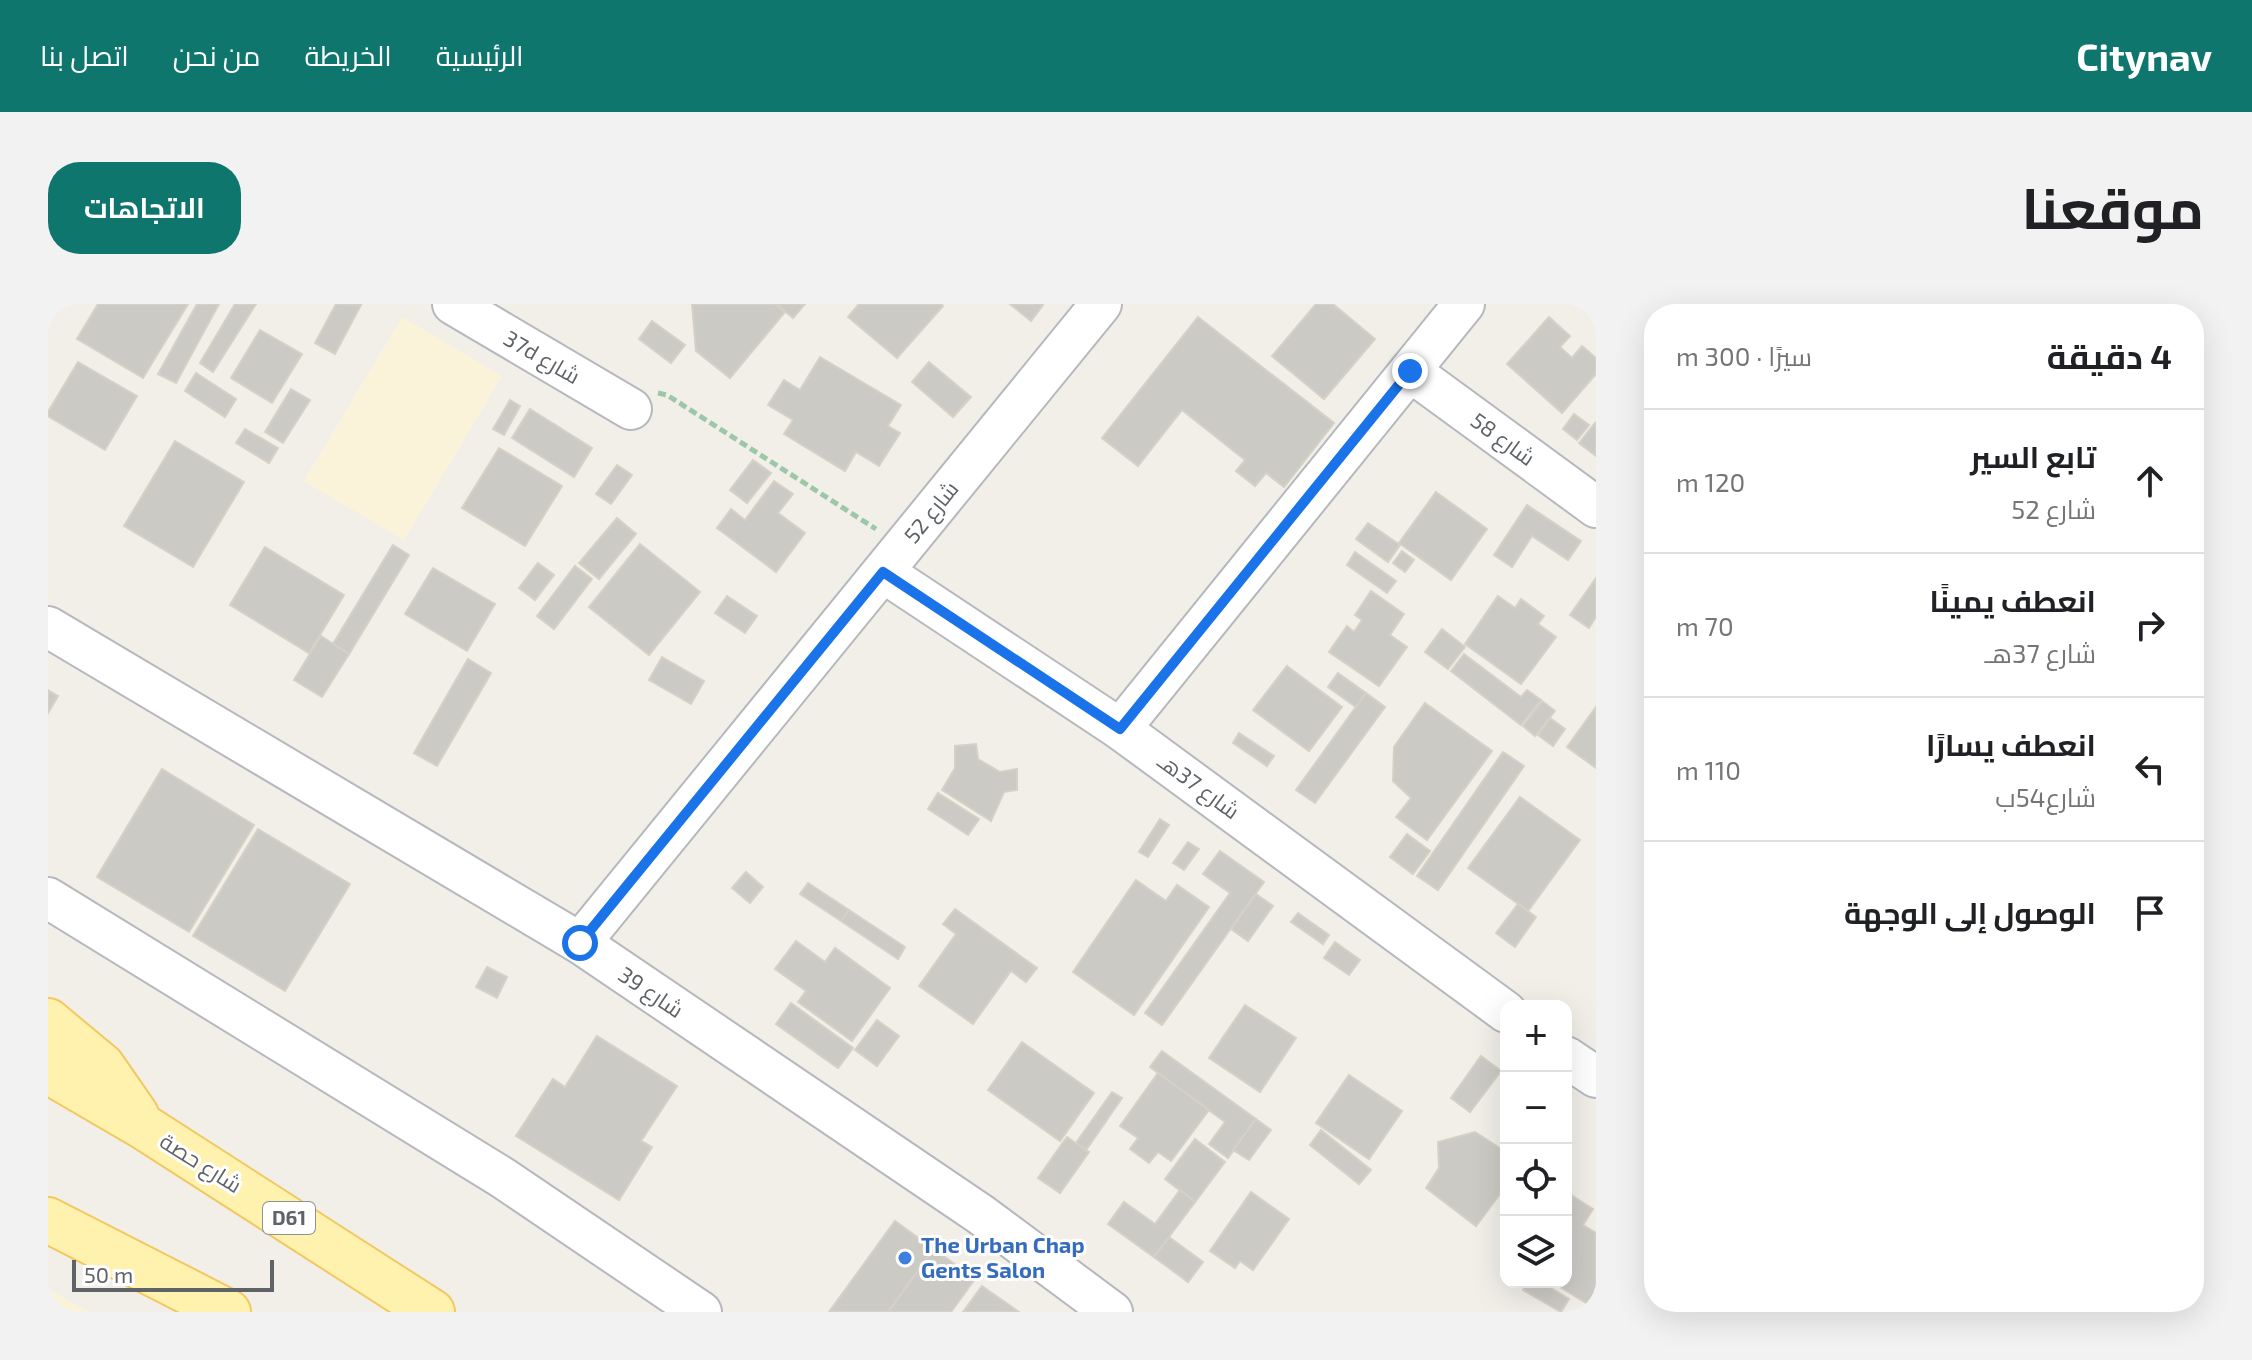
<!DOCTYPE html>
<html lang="ar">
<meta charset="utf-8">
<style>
:root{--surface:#fff;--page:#f2f2f2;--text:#202124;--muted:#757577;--line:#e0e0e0;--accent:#0f766e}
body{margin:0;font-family:"Exo 2",Cairo,sans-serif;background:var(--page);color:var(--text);direction:rtl}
.controls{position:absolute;right:24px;bottom:24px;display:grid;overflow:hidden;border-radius:16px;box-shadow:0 8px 32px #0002}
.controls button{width:72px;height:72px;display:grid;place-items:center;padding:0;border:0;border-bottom:2px solid var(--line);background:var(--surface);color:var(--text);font:40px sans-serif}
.scale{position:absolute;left:24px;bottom:20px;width:202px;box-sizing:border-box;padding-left:8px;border:4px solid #5f6368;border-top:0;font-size:22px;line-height:28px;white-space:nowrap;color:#5f6368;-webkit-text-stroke:6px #fff;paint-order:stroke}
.stop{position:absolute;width:24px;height:24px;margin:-18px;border:6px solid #1a73e8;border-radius:50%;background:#fff}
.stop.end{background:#1a73e8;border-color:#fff;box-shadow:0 2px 8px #0008}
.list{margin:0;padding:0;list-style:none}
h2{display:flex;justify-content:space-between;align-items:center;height:104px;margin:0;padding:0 32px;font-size:34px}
h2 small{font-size:26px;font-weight:400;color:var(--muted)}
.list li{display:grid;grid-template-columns:52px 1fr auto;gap:24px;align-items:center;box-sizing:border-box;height:144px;padding:0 32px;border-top:2px solid var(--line)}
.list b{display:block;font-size:30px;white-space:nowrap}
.list p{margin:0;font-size:26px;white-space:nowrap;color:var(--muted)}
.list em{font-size:26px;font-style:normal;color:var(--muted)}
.icon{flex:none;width:44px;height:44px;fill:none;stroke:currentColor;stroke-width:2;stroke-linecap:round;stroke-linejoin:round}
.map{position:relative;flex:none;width:1548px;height:1008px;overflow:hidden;direction:ltr;border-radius:32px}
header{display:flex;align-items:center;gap:48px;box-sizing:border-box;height:112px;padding:0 40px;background:var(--accent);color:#fff}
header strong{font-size:38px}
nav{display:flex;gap:44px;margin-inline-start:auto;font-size:28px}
.intro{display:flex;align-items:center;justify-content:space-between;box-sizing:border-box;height:192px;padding:0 48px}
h1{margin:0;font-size:56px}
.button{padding:20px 36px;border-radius:32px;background:var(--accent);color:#fff;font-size:28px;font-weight:700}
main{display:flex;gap:48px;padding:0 48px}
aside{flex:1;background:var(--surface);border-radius:32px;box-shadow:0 8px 32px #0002}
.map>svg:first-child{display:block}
.sand{fill:#fbf3d9}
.building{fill:#cccac5;stroke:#d6d1c6;stroke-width:2}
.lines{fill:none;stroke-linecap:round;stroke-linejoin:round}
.minor-casing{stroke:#b5b8bc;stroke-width:44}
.major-casing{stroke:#f2c960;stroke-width:48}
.path{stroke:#9cc7a9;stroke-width:5;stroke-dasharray:8 4;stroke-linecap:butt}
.minor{stroke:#fff;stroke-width:40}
.major{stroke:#fff2af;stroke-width:44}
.route{stroke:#1a73e8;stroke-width:10}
.shop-dot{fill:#3f7fe0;stroke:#fff;stroke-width:3}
.labels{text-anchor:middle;stroke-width:6;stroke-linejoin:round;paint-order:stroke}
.shield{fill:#fff;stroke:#8f9295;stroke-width:2}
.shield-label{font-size:20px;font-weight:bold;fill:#5f6368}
.street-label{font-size:22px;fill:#5f6368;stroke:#fff}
.shop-label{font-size:22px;font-weight:bold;fill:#366cbe;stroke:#fff;text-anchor:start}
</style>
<header>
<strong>Citynav</strong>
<nav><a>الرئيسية</a><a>الخريطة</a><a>من نحن</a><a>اتصل بنا</a></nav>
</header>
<div class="intro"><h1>موقعنا</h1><a class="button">الاتجاهات</a></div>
<main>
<aside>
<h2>4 دقيقة<small>سيرًا · 300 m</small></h2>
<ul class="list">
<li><svg class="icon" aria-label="ahead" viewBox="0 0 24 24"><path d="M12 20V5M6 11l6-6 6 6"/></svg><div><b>تابع السير</b><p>شارع 52</p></div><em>120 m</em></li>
<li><svg class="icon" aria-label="right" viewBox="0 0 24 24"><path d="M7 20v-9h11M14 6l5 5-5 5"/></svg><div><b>انعطف يمينًا</b><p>شارع 37هـ</p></div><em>70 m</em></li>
<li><svg class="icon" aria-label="left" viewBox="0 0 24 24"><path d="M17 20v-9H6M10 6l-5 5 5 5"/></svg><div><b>انعطف يسارًا</b><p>شارع54ب</p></div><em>110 m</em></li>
<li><svg class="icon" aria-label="arrive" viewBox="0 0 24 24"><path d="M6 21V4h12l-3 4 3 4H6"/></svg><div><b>الوصول إلى الوجهة</b></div></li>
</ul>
</aside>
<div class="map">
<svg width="1548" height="1008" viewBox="0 0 1548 1008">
<rect width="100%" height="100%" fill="#f1efe8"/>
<!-- sand -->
<g class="sand">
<path d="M354,13L454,72L356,236L256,177Z"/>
<path d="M0,985L41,1008H0Z"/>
</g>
<!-- building -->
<g class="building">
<path d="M50,0H140L95,74L29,35Z"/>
<path d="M149,0H171L128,79L110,70Z"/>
<path d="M187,0H208L165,68L152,59Z"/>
<path d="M288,0L313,1L287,50L267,39Z"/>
<path d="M644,0H727L737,8L682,74L648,47Z"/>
<path d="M728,0H757L745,14Z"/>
<path d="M811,0H893L895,2L849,54L800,13Z"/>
<path d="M962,0H994L995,1L983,17Z"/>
<path d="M1268,0H1285L1327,35L1276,95L1224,52Z"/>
<path d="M1150,13L1286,119L1236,183L1218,169L1207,182L1188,167L1197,156L1134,106L1090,162L1054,134Z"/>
<path d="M1501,13L1522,32L1512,43L1524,54L1534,42L1548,54V70L1514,109L1459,60Z"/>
<path d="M604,17L637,41L623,59L591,35Z"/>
<path d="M212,26L254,50L224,99L183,74Z"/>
<path d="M772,53L853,101L840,122L852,129L831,162L808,148L797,167L736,130L745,116L720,101L736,76L752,86Z"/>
<path d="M30,58L89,92L57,146L0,112V108Z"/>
<path d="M881,58L923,93L905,113L864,78Z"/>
<path d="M148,69L188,95L177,113L137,87Z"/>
<path d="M243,85L262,96L235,139L217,128Z"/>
<path d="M462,96L472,102L456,131L445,125Z"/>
<path d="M482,105L544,144L526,173L464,134Z"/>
<path d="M1526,110L1541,121L1529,136L1515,125Z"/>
<path d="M1547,119L1548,120V152L1531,139Z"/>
<path d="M197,125L230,144L221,159L188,139Z"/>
<path d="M127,137L196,178L145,263L76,222Z"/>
<path d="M451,144L514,182L477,242L414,204Z"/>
<path d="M705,156L723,169L699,199L682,186Z"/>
<path d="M569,161L584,171L563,200L548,190Z"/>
<path d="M726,177L745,190L730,209L757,229L728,268L669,224L683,205L697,216Z"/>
<path d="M1388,188L1439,225L1403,276L1351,239Z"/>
<path d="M1479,201L1533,237L1520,256L1484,232L1464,263L1446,251Z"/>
<path d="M569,214L588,230L551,275L531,259Z"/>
<path d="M1320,219L1352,241L1340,258L1308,235Z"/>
<path d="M592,240L652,288L601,351L541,303Z"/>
<path d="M345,241L361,251L301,350L285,340Z"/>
<path d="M217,243L296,291L261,349L182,301Z"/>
<path d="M1354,247L1366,256L1357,268L1345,259Z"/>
<path d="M1307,248L1348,277L1339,289L1299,261Z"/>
<path d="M490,259L506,271L487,296L471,284Z"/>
<path d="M527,262L544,275L506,325L489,312Z"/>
<path d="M385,264L447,300L419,347L357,310Z"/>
<path d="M1548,274V313L1541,324L1522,311Z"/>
<path d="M1323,287L1356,310L1342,331L1359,343L1331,382L1281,348L1299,322L1306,328L1314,316L1307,311Z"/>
<path d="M679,292L709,312L697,329L667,309Z"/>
<path d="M1450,292L1467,304L1473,295L1496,312L1490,320L1508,333L1473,380L1417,340Z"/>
<path d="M1394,325L1417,343L1400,365L1377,348Z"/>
<path d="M273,332L301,350L274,393L246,376Z"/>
<path d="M1416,350L1473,393L1479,386L1493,396L1473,421L1403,367Z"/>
<path d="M614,353L656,377L643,400L601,376Z"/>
<path d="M420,355L443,369L389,462L366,449Z"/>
<path d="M1239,362L1294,403L1261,447L1205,406Z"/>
<path d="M1290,369L1318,389L1308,403L1280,383Z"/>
<path d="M0,386L10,392L0,409Z"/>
<path d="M1318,389L1337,403L1267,499L1248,486Z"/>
<path d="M1494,397L1507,407L1487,432L1475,422Z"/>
<path d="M1377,399L1444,447L1379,536L1348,513L1363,494L1345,477L1346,443Z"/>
<path d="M1548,403V464L1519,443Z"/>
<path d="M1502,414L1517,425L1505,442L1490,431Z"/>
<path d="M1191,429L1226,452L1219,462L1185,439Z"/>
<path d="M928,440L930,455L952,468L969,465V486L956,488L943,517L894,486L907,464V442Z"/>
<path d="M1455,448L1476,462L1390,586L1369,572Z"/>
<path d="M114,465L206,521L141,628L49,573Z"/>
<path d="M890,489L931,515L920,531L880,505Z"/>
<path d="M1472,493L1532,536L1480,607L1420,564Z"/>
<path d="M1112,515L1121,521L1100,553L1091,548Z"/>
<path d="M210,525L302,580L237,687L145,632Z"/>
<path d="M1359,530L1382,547L1365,570L1342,553Z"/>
<path d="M1140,538L1151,545L1136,566L1125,559Z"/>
<path d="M1172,547L1216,578L1114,721L1097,709L1182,589L1155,570Z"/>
<path d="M698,568L715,583L702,599L684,584Z"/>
<path d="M1088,576L1118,597L1129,581L1161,603L1086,711L1025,668Z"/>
<path d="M760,579L801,606L793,617L752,590Z"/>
<path d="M1208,590L1225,602L1200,637L1183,625Z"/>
<path d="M1470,600L1488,613L1467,643L1448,629Z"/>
<path d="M907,605L989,664L978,678L963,667L925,720L871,682L908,630L895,620Z"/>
<path d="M801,606L857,643L850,655L793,617Z"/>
<path d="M1250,609L1281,631L1275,640L1243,618Z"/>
<path d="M748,637L777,658L787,644L842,684L804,737L750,698L758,687L727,665Z"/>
<path d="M1287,638L1312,656L1301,671L1276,654Z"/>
<path d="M439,663L459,673L449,694L428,683Z"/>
<path d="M743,699L805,744L790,764L728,720Z"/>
<path d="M1197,701L1248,734L1212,788L1161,754Z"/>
<path d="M829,716L851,732L829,762L807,746Z"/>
<path d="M549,732L629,782L593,837L604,843L571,896L468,832L505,775L517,783Z"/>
<path d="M974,738L1046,789L1012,837L940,786Z"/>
<path d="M1114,747L1208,815L1180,854L1161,840L1177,818L1102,763Z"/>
<path d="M1433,752L1453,767L1422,808L1403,794Z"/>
<path d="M1110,769L1161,806L1123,857L1110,848L1101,859L1082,845L1090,834L1072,822Z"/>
<path d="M1301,771L1354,807L1321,855L1268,819Z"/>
<path d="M1064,788L1074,794L1038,846L1028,839Z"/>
<path d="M1208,815L1223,826L1201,856L1185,846Z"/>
<path d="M1273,826L1323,866L1311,880L1262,841Z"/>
<path d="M1427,828L1458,848V882L1428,922L1378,884L1391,864L1390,838Z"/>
<path d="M1019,833L1041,848L1012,889L990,874Z"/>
<path d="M1147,835L1177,858L1147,898L1117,875Z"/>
<path d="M1132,886L1147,898L1106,953L1060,920L1076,898L1107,920Z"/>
<path d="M1203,888L1241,915L1205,966L1192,957L1187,964L1162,947Z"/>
<path d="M1523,891L1545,905L1535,921L1548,929V1005L1504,978H1518V900Z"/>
<path d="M847,917L886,945L840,1008H781Z"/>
<path d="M1121,933L1155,958L1140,978L1106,953Z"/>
<path d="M886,945L927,975L903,1008H840Z"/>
<path d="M1481,978H1493L1521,995L1513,1008L1475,986Z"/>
<path d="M934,982L971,1008H915Z"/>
</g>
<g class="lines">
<!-- minor casing -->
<g class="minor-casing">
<g id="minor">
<path d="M405,0L583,105"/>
<path d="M1362,67L1548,203"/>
<path d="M835,268L1072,425L1458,708"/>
<path d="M0,323L532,639L932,910L1064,1008"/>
<path d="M1072,425L1416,0"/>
<path d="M0,594L455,874L653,1008"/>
<path d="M532,639L1053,0"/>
<path d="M1518,753L1548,773"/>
</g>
</g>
<!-- major casing -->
<g class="major-casing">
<g id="major">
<path d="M0,717L54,762L88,811"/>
<path d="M0,767L96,823L384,1008"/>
<path d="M0,916L180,1008"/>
</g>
</g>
<!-- path -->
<path class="path" d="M610,89L619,91L828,225"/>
<!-- minor -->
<use href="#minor" class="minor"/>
<!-- major -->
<use href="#major" class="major"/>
</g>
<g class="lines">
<!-- route -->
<path class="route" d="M532,639L835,268L1072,425L1362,67"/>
</g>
<!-- markers -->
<circle class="shop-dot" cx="857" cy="954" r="8"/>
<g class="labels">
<!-- shield labels -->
<rect class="shield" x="215" y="898" width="52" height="32" rx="6"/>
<g class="shield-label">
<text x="241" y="921">D61</text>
</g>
<!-- street labels -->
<g class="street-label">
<text transform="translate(494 53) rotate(30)" y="8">37d شارع</text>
<text transform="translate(1455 135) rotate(36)" y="8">شارع 58</text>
<text transform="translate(883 208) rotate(-51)" y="8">شارع 52</text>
<text transform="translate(1151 482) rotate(36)" y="8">شارع 37هـ</text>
<text transform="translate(603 688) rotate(34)" y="8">شارع 39</text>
<text transform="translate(153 859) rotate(32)" y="8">شارع حصة</text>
</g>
<!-- shop labels -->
<g class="shop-label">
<text x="873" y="949">The Urban Chap<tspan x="873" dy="25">Gents Salon</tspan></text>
</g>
</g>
</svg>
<div class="controls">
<button>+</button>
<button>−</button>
<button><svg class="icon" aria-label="locate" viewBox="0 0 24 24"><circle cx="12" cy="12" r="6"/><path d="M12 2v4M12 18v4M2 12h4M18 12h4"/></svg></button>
<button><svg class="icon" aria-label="layers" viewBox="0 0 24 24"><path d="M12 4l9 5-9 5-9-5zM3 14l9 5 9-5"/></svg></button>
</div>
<div class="scale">50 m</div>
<div class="stop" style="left:532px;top:639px"></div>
<div class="stop end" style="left:1362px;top:67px"></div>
</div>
</main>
